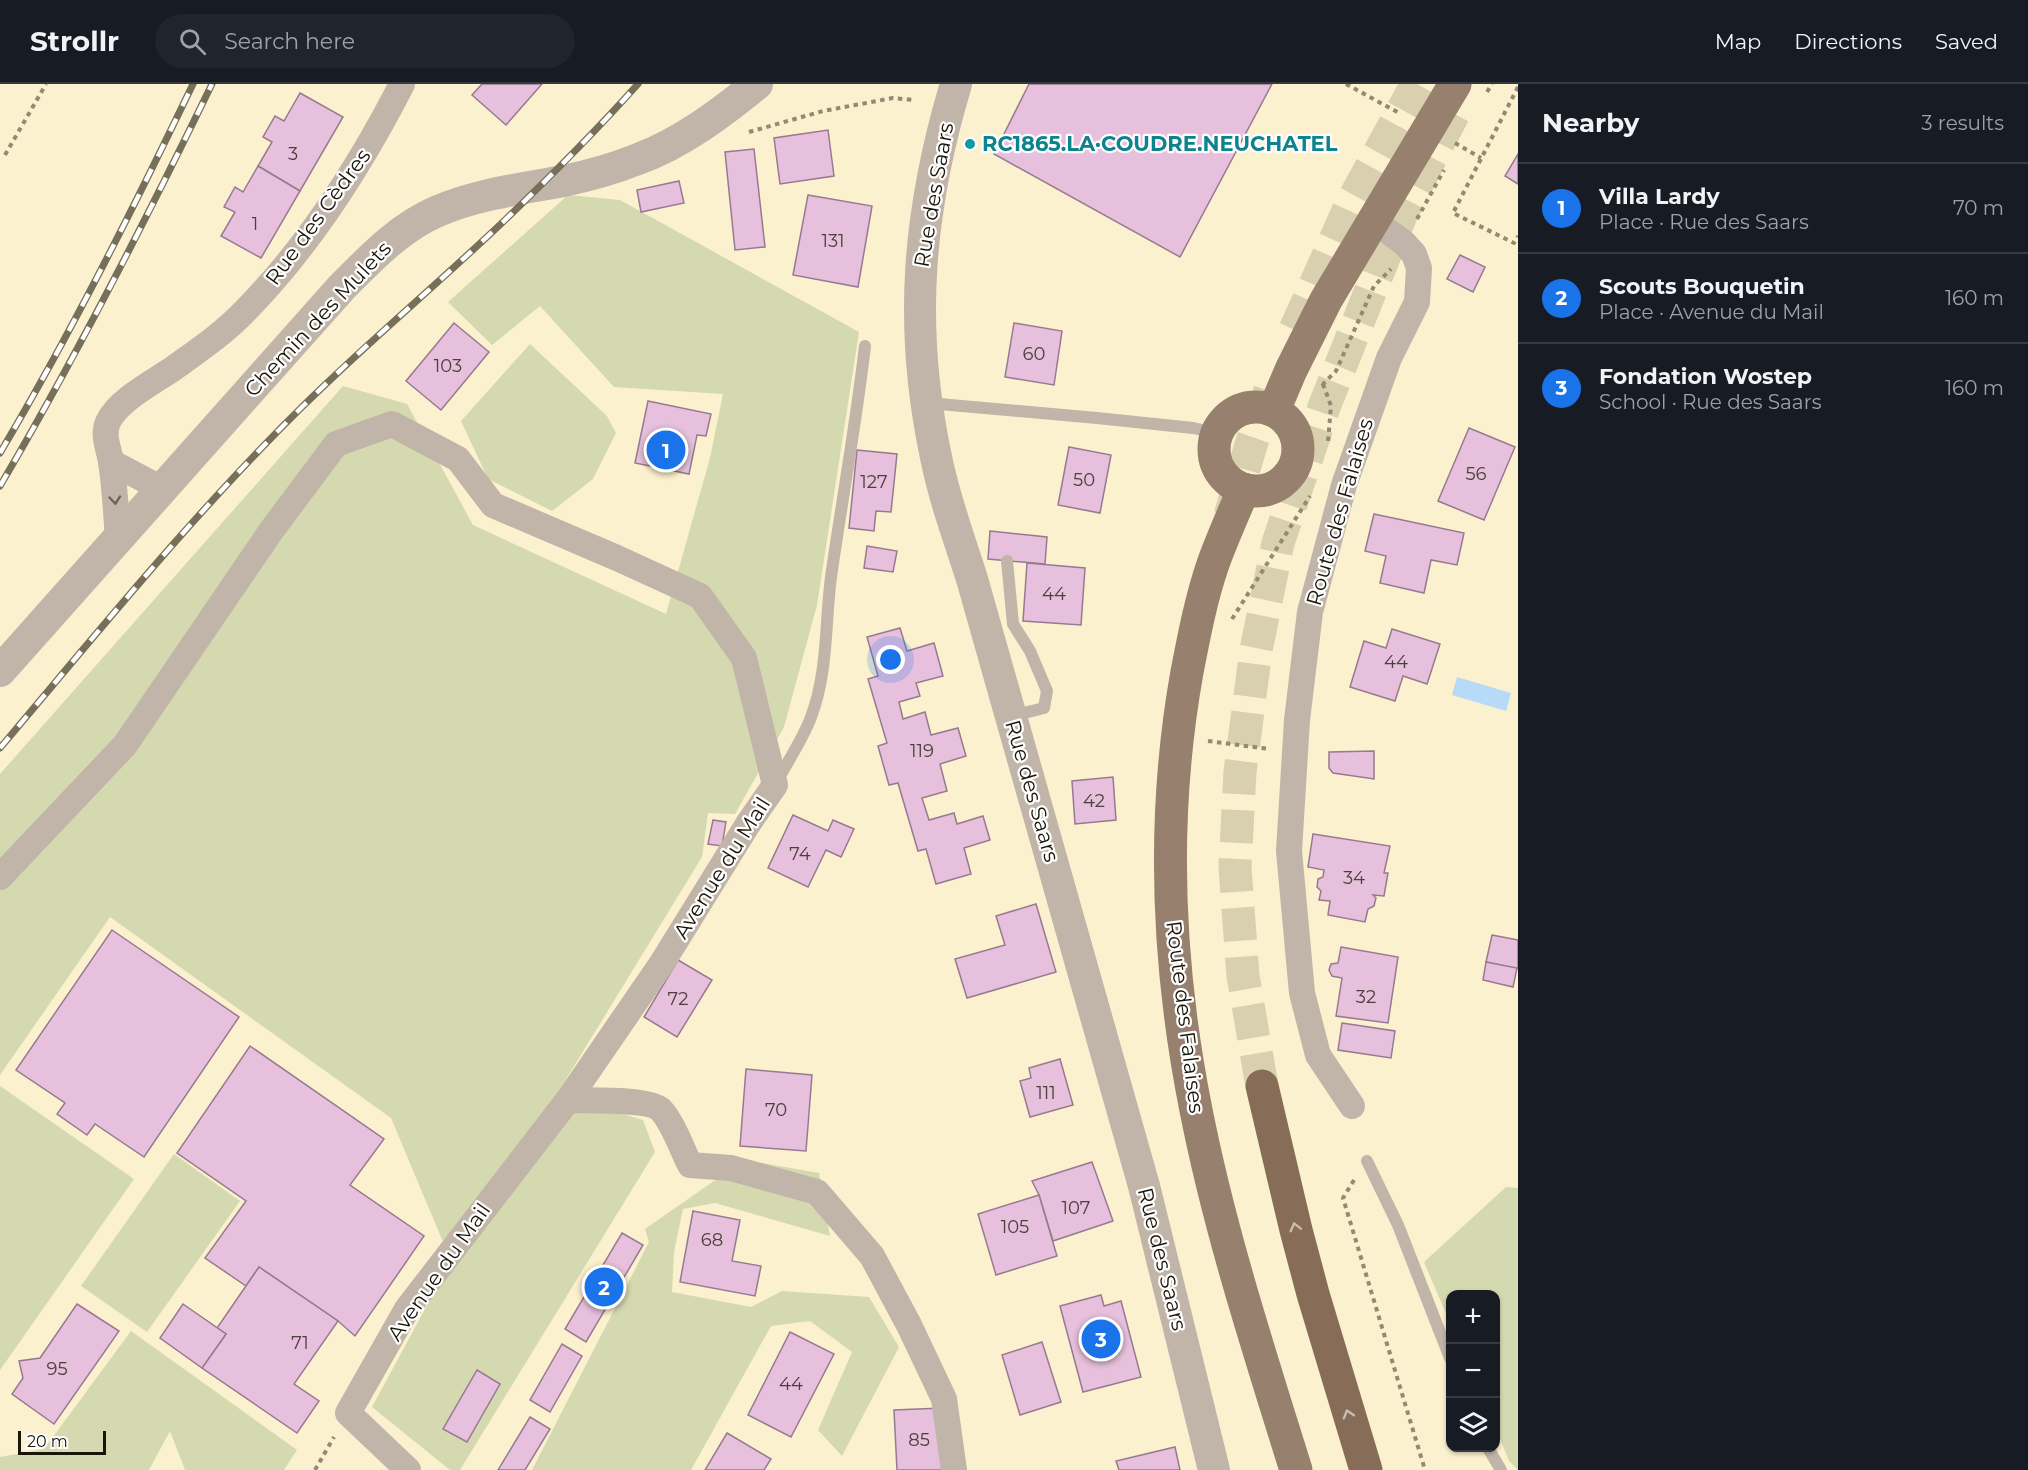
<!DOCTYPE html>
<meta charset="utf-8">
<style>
:root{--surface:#171b24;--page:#20242c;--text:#f1f3f6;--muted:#9ea1a6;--line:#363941;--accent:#1a73e8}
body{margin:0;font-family:Montserrat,sans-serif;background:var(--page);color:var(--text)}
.controls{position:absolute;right:18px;bottom:18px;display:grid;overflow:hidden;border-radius:12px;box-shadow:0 2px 4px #0004}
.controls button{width:54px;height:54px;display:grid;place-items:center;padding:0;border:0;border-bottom:2px solid var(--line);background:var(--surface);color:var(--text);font:30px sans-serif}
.scale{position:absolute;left:18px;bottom:15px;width:88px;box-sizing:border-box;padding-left:6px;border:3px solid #191509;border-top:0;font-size:16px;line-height:21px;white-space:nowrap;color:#191509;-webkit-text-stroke:4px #fefefe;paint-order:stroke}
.you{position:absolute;left:891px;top:576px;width:21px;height:21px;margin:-15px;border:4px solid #fff;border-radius:50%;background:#1a73e8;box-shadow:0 0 0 9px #1a73e833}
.badge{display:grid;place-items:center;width:39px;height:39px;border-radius:50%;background:var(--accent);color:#fff;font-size:20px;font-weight:700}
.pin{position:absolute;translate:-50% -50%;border:3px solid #fff;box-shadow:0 2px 6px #0006}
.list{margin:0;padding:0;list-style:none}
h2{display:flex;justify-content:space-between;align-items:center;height:78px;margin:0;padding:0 24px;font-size:26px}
h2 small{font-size:20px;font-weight:400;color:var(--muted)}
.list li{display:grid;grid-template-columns:39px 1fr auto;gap:18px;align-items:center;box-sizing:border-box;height:90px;padding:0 24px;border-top:2px solid var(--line)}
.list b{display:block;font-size:22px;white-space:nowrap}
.list p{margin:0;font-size:20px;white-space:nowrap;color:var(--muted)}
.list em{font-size:20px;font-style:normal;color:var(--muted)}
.icon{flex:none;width:33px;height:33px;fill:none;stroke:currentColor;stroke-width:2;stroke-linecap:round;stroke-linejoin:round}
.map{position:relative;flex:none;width:1518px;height:1386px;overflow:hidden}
header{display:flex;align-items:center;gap:36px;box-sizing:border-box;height:84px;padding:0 30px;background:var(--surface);border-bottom:2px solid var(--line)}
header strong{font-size:28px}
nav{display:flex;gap:33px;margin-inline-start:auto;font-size:21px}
.search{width:420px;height:54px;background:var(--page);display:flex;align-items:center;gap:15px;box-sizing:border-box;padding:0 21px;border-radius:33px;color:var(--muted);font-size:22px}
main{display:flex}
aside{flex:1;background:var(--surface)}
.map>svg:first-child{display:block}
.green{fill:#d4d9b0}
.water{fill:#b7daf8}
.building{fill:#e6c0dc;stroke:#977a90;stroke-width:1.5}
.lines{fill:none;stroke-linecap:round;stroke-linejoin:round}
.motorway-tunnel{stroke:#d9d0b0;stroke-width:33;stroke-dasharray:33 16;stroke-linecap:butt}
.path{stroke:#928b73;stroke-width:4;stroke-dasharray:4.5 4.5;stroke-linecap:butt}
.service{stroke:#c1b4a9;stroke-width:12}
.minor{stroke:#c1b4a9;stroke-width:26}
.tertiary{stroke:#c1b4a9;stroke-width:32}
.primary{stroke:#97806d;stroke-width:33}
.motorway{stroke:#876d57;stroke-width:33}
.rail-casing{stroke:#766f5a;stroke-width:7}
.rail{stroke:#fefefe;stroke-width:4.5;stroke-dasharray:14;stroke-linecap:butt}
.oneway{stroke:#6d6459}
.oneway2{stroke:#c8bdb3}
.culture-dot{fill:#0f9aa8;stroke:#fefefe;stroke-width:2}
.labels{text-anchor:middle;stroke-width:4.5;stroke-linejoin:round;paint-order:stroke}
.number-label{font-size:18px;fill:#4c403e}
.culture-label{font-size:21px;font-weight:bold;fill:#0d838f;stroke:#fefefe;text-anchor:start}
.street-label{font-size:21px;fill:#191509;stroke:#fefefe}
</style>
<header>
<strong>Strollr</strong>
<div class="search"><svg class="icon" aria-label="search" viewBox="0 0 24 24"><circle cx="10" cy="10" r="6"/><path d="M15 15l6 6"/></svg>Search here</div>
<nav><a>Map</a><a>Directions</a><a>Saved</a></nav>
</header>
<main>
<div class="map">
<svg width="1518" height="1386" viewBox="0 0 1518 1386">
<rect width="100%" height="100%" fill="#fbf1ce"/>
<!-- green -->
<g class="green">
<path d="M568,111L620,116L859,248L817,521L784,643L735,730L708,729L702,773L549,1023L606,1025L643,1036L655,1068L460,1386H450L372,1323L451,1177L391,1034L110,833L0,991V690L343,302L407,320L473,441L666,530L710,374L723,310L614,303L540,222L492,261L448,218Z"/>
<path d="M530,260L607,332L616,349L593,395L552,427L488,395L461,337Z"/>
<path d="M0,1002L134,1095L0,1286Z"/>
<path d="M174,1070L240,1117L147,1248L81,1202Z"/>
<path d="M744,1076L819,1089L830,1152L715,1119L683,1125L674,1168L672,1208L751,1223L782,1207L869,1213L899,1263L842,1372L818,1346L852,1268L810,1237L771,1242L691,1386H532L649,1158L645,1145Z"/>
<path d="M1506,1103L1518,1104V1386L1509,1377L1496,1345V1210H1450V1239L1424,1178Z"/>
<path d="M131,1247L297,1366L284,1386H185L170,1347L149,1386H0V1373L44,1365Z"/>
</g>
<!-- water -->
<path class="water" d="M1457,593L1511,609L1506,627L1452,611Z"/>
<!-- building -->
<g class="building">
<path d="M482,0H542L506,41L472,11Z"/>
<path d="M1029,0H1272L1180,173L994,70Z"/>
<path d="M300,9L343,33L300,107L258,82L272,58L263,53L275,32L284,37Z"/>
<path d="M828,46L834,92L780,100L774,54Z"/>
<path d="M754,65L765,163L735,166L725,68Z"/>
<path d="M1518,70V100L1505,92Z"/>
<path d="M258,82L300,107L261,174L221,152L235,128L224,123L235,103L243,108Z"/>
<path d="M679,97L684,119L641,128L637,106Z"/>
<path d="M808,111L872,122L858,203L793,191Z"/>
<path d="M1460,171L1485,183L1473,208L1447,195Z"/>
<path d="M454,239L489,268L441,326L406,297Z"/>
<path d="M1014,239L1062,247L1054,301L1005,293Z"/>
<path d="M648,317L711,330L706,352L697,351L689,390L635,379Z"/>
<path d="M1469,344L1515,363L1484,436L1438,417Z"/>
<path d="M1069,363L1111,371L1100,429L1058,421Z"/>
<path d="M857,366L897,370L891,428L876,427L874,447L849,444Z"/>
<path d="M1374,430L1464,449L1457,481L1431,476L1424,509L1380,499L1386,472L1365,467Z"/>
<path d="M990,447L1047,453L1045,480L988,475Z"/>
<path d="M867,462L897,467L893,488L864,484Z"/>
<path d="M1027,479L1085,484L1081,541L1023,537Z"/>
<path d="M900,544L907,567L934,559L943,592L916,599L920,612L899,618L903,635L925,628L931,651L958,644L966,672L940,680L947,707L922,714L929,736L954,729L957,740L983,732L990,756L964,764L971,790L936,800L926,765L918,767L898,699L889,701L878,662L887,659L868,595L878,592L867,553Z"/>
<path d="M1392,545L1440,560L1427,600L1403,592L1395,617L1350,603L1364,557L1386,564Z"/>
<path d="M1374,667V695L1333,689L1329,684V668Z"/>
<path d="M1113,693L1116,736L1075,740L1072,697Z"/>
<path d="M793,731L828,747L833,736L854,745L841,773L826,766L808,803L768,784Z"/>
<path d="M713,736L726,738L722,762L708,760Z"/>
<path d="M1313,750L1390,762L1384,789H1388L1384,812L1373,811L1376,814L1374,822L1368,825L1365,838L1328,831L1330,817L1319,816L1321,807L1317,803L1318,795L1323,793L1324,786L1308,783Z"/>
<path d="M1036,820L1056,888L967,914L955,875L1005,861L996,832Z"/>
<path d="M112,846L239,933L144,1073L95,1040L87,1051L57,1030L65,1019L16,986Z"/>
<path d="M1492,851L1518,856V885L1486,878Z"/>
<path d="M1341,863L1398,873L1388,939L1336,932L1342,894L1332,892L1329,886L1331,880L1338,879Z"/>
<path d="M678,876L712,896L677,953L644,933Z"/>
<path d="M1486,878L1517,884L1513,903L1483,896Z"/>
<path d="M1342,939L1395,947L1391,974L1338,966Z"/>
<path d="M250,962L384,1055L350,1101L424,1152L355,1252L338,1237L259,1183L246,1202L205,1174L246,1117L177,1069Z"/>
<path d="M1060,975L1073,1021L1030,1033L1020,997L1031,994L1029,984Z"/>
<path d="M746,985L812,991L806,1067L740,1062Z"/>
<path d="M1092,1078L1113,1137L1053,1157L1039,1111L1032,1097Z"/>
<path d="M1039,1111L1057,1172L996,1191L978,1130Z"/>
<path d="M693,1127L740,1136L732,1177L761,1182L755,1212L680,1198Z"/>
<path d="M622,1149L643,1161L586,1258L565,1245Z"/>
<path d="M259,1183L338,1237L294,1300L319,1317L297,1349L202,1284L226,1250L217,1244Z"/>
<path d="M1101,1211L1104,1222L1121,1217L1141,1293L1083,1308L1060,1222Z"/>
<path d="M77,1220L119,1247L54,1340L12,1310L23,1294L19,1277L40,1274Z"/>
<path d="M183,1220L226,1250L202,1284L160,1254Z"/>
<path d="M790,1248L834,1270L791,1353L748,1331Z"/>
<path d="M1042,1258L1061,1318L1020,1331L1002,1271Z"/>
<path d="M562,1260L582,1272L550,1328L530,1316Z"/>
<path d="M477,1286L500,1300L467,1358L443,1345Z"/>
<path d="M942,1324L945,1386H897L894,1326Z"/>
<path d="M530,1333L550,1345L525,1386H498Z"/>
<path d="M727,1349L771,1375L764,1386H705Z"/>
<path d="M1175,1363L1180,1386H1119L1116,1377Z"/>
</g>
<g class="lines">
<!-- motorway-tunnel -->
<g class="motorway-tunnel">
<path d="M1295,246L1352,118L1417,0"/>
<path d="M1230,432L1251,361L1275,293"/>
<path d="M1262,1002L1243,892L1235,783L1240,688L1256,566L1278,459L1324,323L1401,131L1456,25"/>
</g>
<!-- path -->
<g class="path">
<path d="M1346,0L1401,30"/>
<path d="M1518,3L1453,129L1514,159L1518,152"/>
<path d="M1487,8L1492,0"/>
<path d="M749,48L823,27L893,14L914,16"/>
<path d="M1455,59L1481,74"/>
<path d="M5,71L46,0"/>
<path d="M1417,135L1444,86"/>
<path d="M1322,299L1323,300L1336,287L1374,202L1391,185"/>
<path d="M1323,300L1331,322L1328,358"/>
<path d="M1232,535L1310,412"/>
<path d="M1208,657L1269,665"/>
<path d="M1354,1096L1343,1114L1425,1386"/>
<path d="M315,1386L334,1353"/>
</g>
<!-- service -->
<g class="service">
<path d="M928,319L1097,334L1193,344L1216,349"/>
<path d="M1007,477L1013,540L1030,567L1047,607L1044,624L1012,632"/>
<path d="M777,697C788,677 803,655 811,633C828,589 825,539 831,493C842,416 856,340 865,262"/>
<path d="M1367,1077L1398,1141L1450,1274"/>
<path d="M1488,1364L1501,1386"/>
</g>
<!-- minor -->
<g class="minor">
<path d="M111,378L162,405"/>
<path d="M118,455C116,429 115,403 111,378C109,364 102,352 108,338C118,316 155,297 174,284C199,266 224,249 245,227C310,161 360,82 402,0"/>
<path d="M0,793L125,661L271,447L336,360L392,340L458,375L493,421L617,474L700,512L744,574L775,701L748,740L662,879L568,1016"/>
<path d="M1352,1022L1318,971L1302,909L1289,767L1297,636L1310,528L1344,401L1389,274L1417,218L1419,184L1414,170L1404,159L1373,136"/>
<path d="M408,1386L348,1329L407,1225L568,1016C586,1017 649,1014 661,1026C673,1039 682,1065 690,1081L731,1084L817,1108L872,1172L909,1241L944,1315L954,1386"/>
</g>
<!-- tertiary -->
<g class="tertiary">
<path d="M956,0C918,127 908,242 936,373C944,414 959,454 972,495L1144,1102L1214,1386"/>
<path d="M0,587L342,203C371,174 400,143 438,127C477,110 522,105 563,97C588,92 613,85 638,75C682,59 721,29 757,0"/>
</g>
<!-- primary -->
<g class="primary">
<circle cx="1256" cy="365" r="42"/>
<path d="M1274,326L1291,286L1326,216L1455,0"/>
<path d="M1244,405C1233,430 1222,455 1213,480C1201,515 1194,552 1187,588C1161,733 1167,881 1196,1026C1220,1148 1259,1267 1296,1386"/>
</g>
<!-- motorway -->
<path class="motorway" d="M1262,1002L1296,1146L1313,1210L1366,1386"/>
<!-- rail casing -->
<g class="rail-casing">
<g id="rail">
<path d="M0,369C71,249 133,125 193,0"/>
<path d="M0,402C77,271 146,136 212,0"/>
<path d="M0,664C99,547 195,428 304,321C369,257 439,199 505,136C551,92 596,47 638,0"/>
</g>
</g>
<!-- rail -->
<use href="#rail" class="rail"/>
</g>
<!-- one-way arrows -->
<defs><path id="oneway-chevron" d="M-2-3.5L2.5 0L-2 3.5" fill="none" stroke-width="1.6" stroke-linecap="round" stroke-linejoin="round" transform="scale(1.5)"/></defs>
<use class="oneway" href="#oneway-chevron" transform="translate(115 416) rotate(85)"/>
<g class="oneway2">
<use href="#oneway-chevron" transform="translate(1295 1143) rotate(-104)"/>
<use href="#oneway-chevron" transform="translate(1348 1330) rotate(-107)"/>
</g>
<!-- markers -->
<circle class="culture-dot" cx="970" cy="60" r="6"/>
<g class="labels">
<!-- number labels -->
<g class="number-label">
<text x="293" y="76">3</text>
<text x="255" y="146">1</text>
<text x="833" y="163">131</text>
<text x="1034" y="276">60</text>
<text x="448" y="288">103</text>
<text x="1476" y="396">56</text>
<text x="1084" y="402">50</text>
<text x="874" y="404">127</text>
<text x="1054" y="516">44</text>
<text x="1396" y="584">44</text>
<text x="922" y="673">119</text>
<text x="1094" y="723">42</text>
<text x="800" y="776">74</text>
<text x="1354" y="800">34</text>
<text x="1366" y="919">32</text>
<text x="678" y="921">72</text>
<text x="1046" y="1015">111</text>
<text x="776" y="1032">70</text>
<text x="1076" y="1130">107</text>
<text x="1015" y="1149">105</text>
<text x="712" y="1162">68</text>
<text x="300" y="1265">71</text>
<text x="57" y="1291">95</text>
<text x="791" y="1306">44</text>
<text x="919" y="1362">85</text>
</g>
<!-- culture labels -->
<g class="culture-label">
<text x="982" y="67">RC1865.LA·COUDRE.NEUCHATEL</text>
</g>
<!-- street labels -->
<g class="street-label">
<text transform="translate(934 111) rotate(-80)" y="7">Rue des Saars</text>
<text transform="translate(318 133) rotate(-54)" y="7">Rue des Cèdres</text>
<text transform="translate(318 235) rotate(-47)" y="7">Chemin des Mulets</text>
<text transform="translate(1340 428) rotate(-74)" y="7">Route des Falaises</text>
<text transform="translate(1032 707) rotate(74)" y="7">Rue des Saars</text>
<text transform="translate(722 784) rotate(-58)" y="7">Avenue du Mail</text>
<text transform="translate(1185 933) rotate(83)" y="7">Route des Falaises</text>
<text transform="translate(1162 1175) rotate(76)" y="7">Rue des Saars</text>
<text transform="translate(439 1188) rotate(-55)" y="7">Avenue du Mail</text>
</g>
</g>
</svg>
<div class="controls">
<button>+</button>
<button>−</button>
<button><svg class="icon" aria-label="layers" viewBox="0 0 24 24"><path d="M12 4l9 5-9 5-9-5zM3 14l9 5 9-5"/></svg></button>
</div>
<div class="scale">20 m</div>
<div class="you"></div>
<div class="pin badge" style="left:666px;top:366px">1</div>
<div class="pin badge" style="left:604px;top:1203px">2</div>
<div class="pin badge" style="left:1101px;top:1255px">3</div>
</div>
<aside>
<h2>Nearby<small>3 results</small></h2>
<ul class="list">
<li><span class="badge">1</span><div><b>Villa Lardy</b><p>Place · Rue des Saars</p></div><em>70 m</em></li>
<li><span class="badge">2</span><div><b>Scouts Bouquetin</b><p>Place · Avenue du Mail</p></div><em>160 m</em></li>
<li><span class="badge">3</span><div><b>Fondation Wostep</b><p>School · Rue des Saars</p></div><em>160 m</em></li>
</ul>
</aside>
</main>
